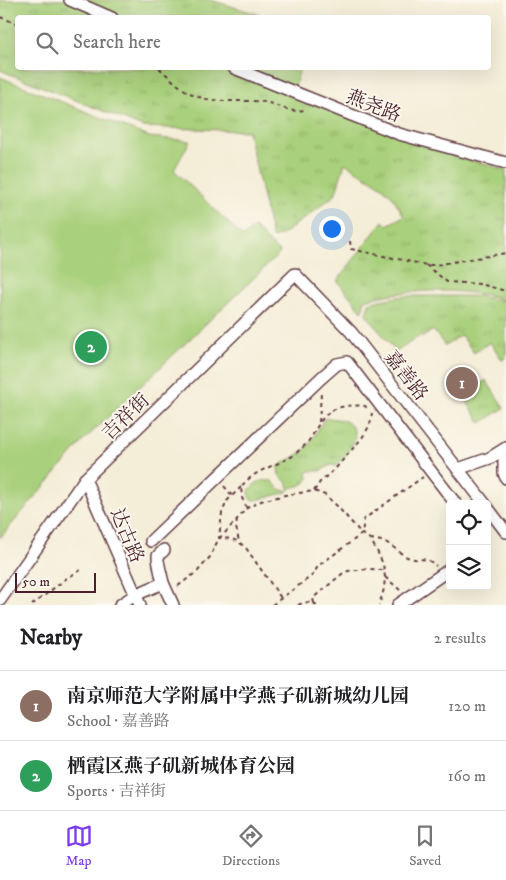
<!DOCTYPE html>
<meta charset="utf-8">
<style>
:root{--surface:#fff;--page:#f6f6f6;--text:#202124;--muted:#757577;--line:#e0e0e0;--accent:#7c3aed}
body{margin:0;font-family:"IM FELL DW Pica","Noto Serif SC",serif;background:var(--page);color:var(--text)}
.controls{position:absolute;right:15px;bottom:15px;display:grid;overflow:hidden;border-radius:5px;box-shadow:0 5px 20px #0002}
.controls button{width:45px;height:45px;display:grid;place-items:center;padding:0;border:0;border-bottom:1px solid var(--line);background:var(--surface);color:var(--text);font:25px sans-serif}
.scale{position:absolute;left:15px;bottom:12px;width:81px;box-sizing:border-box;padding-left:5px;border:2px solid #4a1f2b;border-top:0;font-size:14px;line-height:18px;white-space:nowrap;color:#4a1f2b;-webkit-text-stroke:4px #fbf7ec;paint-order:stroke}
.you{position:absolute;left:331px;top:228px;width:18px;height:18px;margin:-12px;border:4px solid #fff;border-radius:50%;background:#1a73e8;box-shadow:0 0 0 8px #1a73e833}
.badge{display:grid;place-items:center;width:32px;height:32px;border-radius:50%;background:var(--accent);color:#fff;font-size:16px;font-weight:700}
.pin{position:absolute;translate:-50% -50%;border:2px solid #fff;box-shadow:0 1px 5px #0006}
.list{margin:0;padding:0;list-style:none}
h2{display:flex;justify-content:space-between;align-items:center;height:65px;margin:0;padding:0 20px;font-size:21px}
h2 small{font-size:16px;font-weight:400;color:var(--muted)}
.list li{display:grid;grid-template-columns:32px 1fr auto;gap:15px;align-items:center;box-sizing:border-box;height:70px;padding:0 20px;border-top:1px solid var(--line)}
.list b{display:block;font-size:19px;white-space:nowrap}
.list p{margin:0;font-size:16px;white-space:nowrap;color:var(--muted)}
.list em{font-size:16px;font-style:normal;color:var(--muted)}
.icon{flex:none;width:28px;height:28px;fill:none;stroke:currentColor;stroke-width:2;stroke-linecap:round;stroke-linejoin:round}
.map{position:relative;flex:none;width:506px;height:605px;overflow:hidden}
.search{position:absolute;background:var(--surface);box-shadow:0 5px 20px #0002;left:15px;right:15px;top:15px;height:55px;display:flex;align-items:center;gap:12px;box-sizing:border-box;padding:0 18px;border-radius:5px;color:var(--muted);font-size:19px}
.sheet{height:205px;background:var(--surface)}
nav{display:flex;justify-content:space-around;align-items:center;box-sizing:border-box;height:70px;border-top:1px solid var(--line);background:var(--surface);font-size:14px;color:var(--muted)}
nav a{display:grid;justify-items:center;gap:2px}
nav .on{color:var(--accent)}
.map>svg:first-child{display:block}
.grass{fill:url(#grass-tufts);stroke:#7a7853}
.pitch{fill:#a9d07b;stroke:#7a7853}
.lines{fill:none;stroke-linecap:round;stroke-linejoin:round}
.minor-casing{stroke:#643e45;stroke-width:14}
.path{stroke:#643e45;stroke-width:2;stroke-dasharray:4 4;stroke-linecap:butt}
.minor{stroke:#fff;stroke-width:11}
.labels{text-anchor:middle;stroke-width:4;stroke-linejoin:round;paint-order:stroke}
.street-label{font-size:19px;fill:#4a1f2b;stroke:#fbf7ec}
</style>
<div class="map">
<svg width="506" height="605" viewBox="0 0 506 605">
<defs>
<pattern id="grass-tufts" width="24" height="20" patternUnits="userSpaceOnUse" patternTransform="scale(1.25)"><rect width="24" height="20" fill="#a9d07b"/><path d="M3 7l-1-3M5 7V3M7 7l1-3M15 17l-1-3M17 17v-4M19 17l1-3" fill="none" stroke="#93b26a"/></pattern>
</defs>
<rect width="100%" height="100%" fill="#fbf7ec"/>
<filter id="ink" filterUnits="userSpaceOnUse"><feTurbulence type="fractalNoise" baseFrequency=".02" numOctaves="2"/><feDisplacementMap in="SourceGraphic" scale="10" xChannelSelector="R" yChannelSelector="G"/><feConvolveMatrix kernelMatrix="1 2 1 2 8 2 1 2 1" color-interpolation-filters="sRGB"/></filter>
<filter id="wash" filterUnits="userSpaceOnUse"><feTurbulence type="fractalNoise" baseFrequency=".0096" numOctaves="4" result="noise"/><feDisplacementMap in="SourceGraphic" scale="20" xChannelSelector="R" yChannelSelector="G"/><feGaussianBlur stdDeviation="1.12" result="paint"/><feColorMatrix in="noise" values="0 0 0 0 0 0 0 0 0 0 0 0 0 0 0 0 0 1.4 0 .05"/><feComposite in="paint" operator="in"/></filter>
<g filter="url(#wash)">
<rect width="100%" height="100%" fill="#f4edd7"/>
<!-- grass -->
<g class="grass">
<path d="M0,0H210L268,17L18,18V68H300L293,94L444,153L506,170V301C498,298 491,296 483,294C445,289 402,290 365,300L362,311L337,281L383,221L387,225L404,216L392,196L381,186L345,163L335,195L282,235L272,238L248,131L143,127L0,70Z"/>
<path d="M404,296H480L506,302V358L502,360L490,342L474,353L461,335L445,346L433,330L423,337L421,335L396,352L366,314L369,303L380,300Z"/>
<path d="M486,380L504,408L481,423L463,396Z"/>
<path d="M329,418C334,419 341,419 345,421C348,422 351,425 353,429C360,443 344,457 336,466L331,465L320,471H310L307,473L308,479L306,482L299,486L293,487L285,493L256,500L250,499L249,491C256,481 260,480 272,481C277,487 280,492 289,490L288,484L279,475L278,467C285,461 292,459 299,454C311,446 315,434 322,422L324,419Z"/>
</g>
<!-- pitch -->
<path class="pitch" d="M0,77L149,137L190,141L174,170L243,237L254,227L280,253L83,441L0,538Z"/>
</g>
<g filter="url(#ink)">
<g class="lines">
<!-- minor casing -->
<g class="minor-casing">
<g id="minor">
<path d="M70,0L112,18"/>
<path d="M234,68L399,134L506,163"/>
<path d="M506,460L504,461V473L506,478"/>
<path d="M458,469L490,458L506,448"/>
<path d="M85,479L140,605"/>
<path d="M487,507L506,532"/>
<path d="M151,541L321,378L337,364L347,362L456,504"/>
<path d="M163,583L173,605"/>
<path d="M0,600L85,479L295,274L351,332L485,504"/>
<path d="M120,605L135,595L163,583C162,578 157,559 158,556C158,556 164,550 164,550"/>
<path d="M398,605L450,569"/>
</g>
</g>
<!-- path -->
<g class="path">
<path d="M0,17L18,24"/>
<path d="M159,68C172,79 182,91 199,97C221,104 243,99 265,102C279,105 292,115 306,109"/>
<path d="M350,241L351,249L426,265H435L506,253"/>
<path d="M426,265L447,282L480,284L506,291"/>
<path d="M319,422L321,394"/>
<path d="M224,486L232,496"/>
<path d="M241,487L227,501L222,513L219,538C232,538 236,539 246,548L281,598"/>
<path d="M314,491L320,482L335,469L362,438L370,425L372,413"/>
<path d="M247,508L242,498L241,487C254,470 273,467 291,457C295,455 299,450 303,447C316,436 317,417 335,409C344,405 355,405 365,406L368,409"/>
<path d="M237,520L236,527L239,542"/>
<path d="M370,539C378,540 386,541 393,547C399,551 403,556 410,558C421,562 425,555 436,566"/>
<path d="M385,577L400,590"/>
<path d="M178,586L198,571L210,557L219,538L224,534L247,508L261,501L285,495L314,491L325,495L337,506L362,534L370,539L377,551L383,564L385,577L384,589L379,605"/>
<path d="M314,603L313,598L342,574L348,571L369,569L384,570"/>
<path d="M32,605L67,578L81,570"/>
<path d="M272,605L313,575L318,566L362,534L364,519L423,477"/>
<path d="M298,605C304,602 311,601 317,605"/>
</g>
<!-- minor -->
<use href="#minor" class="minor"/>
</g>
</g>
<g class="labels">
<!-- street labels -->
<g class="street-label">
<text transform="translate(374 105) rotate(21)" y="7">燕尧路</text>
<text transform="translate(407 375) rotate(52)" y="7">嘉善路</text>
<text transform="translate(125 416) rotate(-44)" y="7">吉祥街</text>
<text transform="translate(128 535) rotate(67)" y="7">达古路</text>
</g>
</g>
</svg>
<div class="controls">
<button><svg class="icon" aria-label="locate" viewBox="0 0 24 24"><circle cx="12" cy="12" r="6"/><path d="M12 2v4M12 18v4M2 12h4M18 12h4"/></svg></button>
<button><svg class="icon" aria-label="layers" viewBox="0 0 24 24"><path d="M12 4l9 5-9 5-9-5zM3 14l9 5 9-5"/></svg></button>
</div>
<div class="scale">50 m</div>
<div class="you"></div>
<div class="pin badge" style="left:462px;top:383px;background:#8d6e63">1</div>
<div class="pin badge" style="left:91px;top:347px;background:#2e9e5b">2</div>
<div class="search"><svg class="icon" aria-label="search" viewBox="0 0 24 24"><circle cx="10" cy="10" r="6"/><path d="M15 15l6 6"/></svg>Search here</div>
</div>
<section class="sheet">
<h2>Nearby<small>2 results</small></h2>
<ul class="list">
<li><span class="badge" style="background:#8d6e63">1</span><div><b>南京师范大学附属中学燕子矶新城幼儿园</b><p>School · 嘉善路</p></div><em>120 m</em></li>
<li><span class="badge" style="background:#2e9e5b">2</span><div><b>栖霞区燕子矶新城体育公园</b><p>Sports · 吉祥街</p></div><em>160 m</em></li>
</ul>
</section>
<nav>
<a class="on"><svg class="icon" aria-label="map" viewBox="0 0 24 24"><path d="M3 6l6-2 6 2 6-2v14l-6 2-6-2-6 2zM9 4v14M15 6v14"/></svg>Map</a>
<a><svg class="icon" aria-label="directions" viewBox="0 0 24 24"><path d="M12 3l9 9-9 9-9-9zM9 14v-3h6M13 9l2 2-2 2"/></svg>Directions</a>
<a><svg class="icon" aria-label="saved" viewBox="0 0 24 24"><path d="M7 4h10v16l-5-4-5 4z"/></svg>Saved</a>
</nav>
